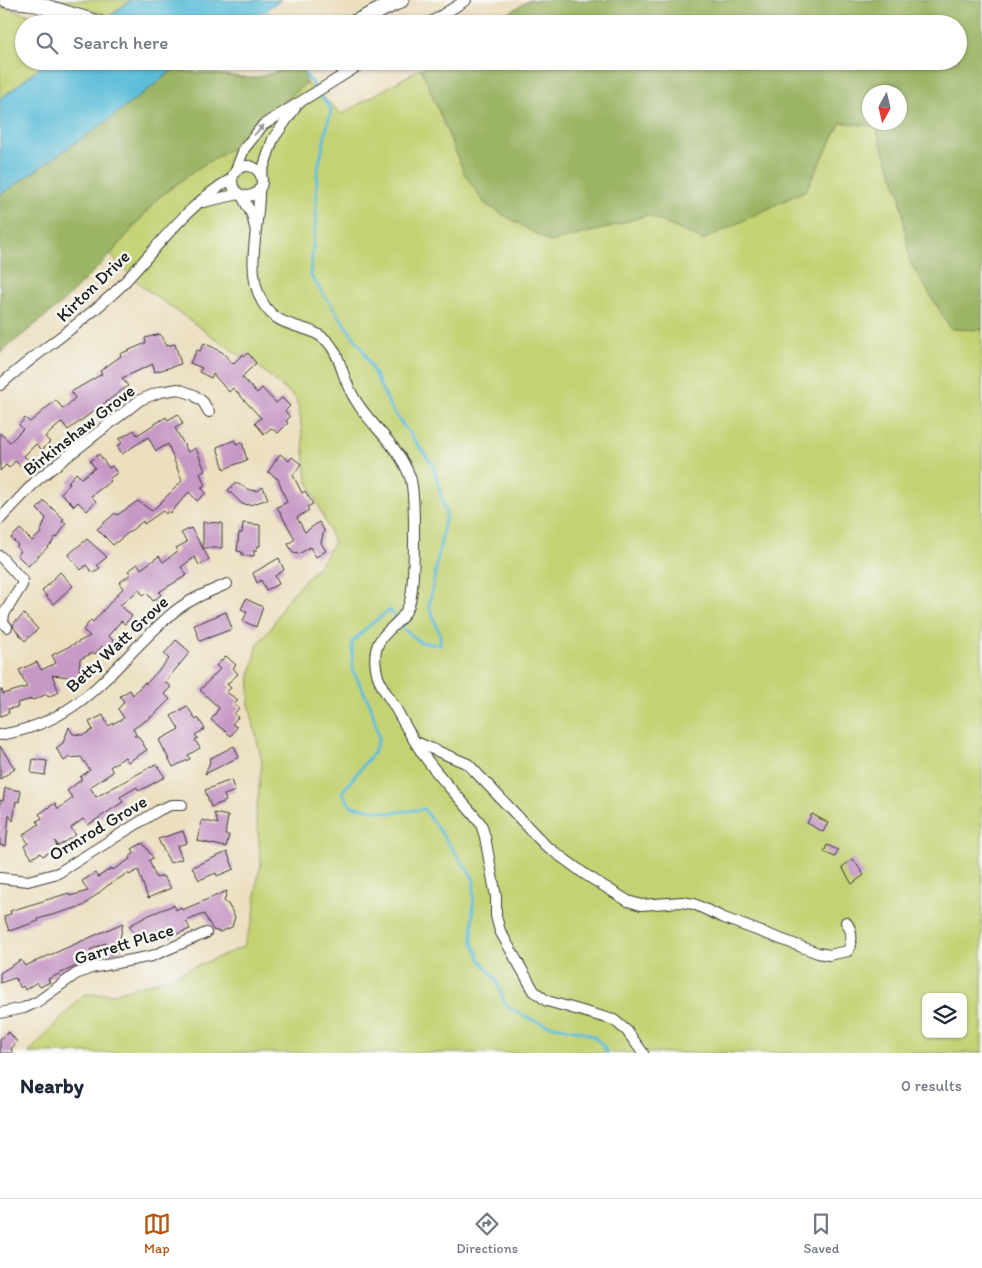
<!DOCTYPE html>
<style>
:root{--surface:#fff;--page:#f6f6f7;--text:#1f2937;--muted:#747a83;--line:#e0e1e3;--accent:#b45309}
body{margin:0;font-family:Itim,sans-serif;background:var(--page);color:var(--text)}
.controls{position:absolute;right:15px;bottom:15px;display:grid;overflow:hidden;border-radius:8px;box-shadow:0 1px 4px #0004}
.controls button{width:45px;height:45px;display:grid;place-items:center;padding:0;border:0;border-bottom:1px solid var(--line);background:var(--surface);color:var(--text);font:25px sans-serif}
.compass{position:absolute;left:862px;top:85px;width:45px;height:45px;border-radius:50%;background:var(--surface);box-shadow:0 1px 4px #0004;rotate:188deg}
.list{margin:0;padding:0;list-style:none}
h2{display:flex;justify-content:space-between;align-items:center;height:65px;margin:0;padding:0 20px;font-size:21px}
h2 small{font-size:16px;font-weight:400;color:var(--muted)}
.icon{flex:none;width:28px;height:28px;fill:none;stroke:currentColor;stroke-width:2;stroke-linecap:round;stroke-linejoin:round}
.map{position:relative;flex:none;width:982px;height:1053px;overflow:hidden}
.search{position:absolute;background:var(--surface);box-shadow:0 1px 4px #0004;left:15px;right:15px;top:15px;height:55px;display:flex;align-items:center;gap:12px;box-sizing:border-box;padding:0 18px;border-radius:28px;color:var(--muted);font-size:19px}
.sheet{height:145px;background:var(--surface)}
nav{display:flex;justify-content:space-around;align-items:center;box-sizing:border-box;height:70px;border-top:1px solid var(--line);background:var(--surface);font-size:14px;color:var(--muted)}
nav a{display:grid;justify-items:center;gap:2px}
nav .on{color:var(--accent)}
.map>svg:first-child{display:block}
.green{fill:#c4d273;stroke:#707748;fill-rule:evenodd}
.forest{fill:#9bb465;stroke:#5c6840;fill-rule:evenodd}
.water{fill:#5bbdd9;stroke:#3c6c7a}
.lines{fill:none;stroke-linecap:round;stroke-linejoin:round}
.stream{stroke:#5bbdd9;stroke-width:3}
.building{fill:#c698c5}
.minor-casing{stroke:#3b3934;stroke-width:12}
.highway-casing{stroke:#3b3934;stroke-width:17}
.minor{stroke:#fff;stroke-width:10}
.highway{stroke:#fff;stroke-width:15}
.oneway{fill:#999}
.labels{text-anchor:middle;stroke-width:5;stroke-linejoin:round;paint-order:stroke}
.street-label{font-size:18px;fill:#1c1c1c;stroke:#f6f6f2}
</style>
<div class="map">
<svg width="982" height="1053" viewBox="0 0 982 1053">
<rect width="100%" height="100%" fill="#f6f6f2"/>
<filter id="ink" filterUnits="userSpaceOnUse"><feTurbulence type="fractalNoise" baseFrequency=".02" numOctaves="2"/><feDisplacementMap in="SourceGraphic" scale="10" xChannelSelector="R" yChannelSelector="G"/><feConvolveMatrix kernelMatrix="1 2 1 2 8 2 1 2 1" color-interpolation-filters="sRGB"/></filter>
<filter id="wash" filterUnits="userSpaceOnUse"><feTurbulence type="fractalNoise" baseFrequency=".0096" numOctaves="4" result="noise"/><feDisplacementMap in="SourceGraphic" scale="20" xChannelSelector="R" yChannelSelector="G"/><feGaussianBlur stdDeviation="1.12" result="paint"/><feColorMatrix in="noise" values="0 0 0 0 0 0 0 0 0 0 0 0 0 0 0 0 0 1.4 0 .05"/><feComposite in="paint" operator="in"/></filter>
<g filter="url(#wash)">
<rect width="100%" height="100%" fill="#ecdfbf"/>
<!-- green -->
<g class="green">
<path d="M58,0H131L109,16Z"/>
<path d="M0,7L64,24H24V61H48L0,99Z"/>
<path d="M421,68L465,174L550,242L606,228L647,215L703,240L806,190L841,122L875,127L900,194L910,262L951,328L982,330V1053H28L84,994H113L167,978L243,947L254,917L257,882L261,863L256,814L262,762L249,704L250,676L258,644L271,628L285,602L320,564L334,542L307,479L300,416L296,398L256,365L240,356L143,287L110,255L158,198L258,124L306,83L342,114ZM926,997H963V1034H926Z"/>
</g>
<!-- forest -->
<g class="forest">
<path d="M529,0H982V330L951,329L910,262L900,194L875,127L841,122L806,190L703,240L647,215L606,228L550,242L485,204L465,175L421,68L432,61H958V24H491ZM870,92H900V122H870Z"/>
<path d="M302,66L306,83L258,124L239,144L195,170L158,198L110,255L62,303L0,353V195L108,120L173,70L252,78Z"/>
</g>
<!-- water -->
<g class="water">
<path d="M131,0H281L244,24H99Z"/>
<path d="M48,61H185L108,120L0,195V99Z"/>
</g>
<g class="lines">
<!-- stream -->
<g class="stream">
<path d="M261,0L273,24"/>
<path d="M289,61L295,68"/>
<path d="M305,74L331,109L317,173L316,220L310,275L363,350L392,410L433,465L446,514L429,606L440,635V645L420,642L404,629L390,610L371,624L352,642L353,671L371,706L379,738L374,752L342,792L351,806L391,813L424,809L474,879L472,940L481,961L496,979L506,1006C518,1012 530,1020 542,1023C567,1031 595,1026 607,1053"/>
</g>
</g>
<g id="blocks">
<!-- building -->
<g class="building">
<path d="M160,334L166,346L175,344L181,364L155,372L153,364L122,378L128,386L68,430L62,422L45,437L50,442L42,450L36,444L24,456L29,461L23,468L15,461L9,468L6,465L0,471V433L10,442L23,429L19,425L25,418L30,422L56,400L63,409L75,398L71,392L102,374L100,371L121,356L120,354L146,343L145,338Z"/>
<path d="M204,343L222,352L233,364L243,354L244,356L248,353L256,363L242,377L257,393L262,388L276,403L282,398L290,406L285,411L290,417L286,421L288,423L278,433L271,428L264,434L255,423L261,418L233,388L229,392L213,374L211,378L199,372L202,368L190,363L197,350L200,351Z"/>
<path d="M178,414L183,424L175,428L188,452L196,448L205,471L200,473L205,486L201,487L206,493L197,501L189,492L170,513L168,511L166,514L163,511L144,524L143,521L113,545L97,529L115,513L117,515L138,501L152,511L182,481L168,444L156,451L148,437L122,454L117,446L122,443L119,439L134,430L137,435L166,417L168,420Z"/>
<path d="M235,440L236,444L242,442L247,460L224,469L217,447Z"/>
<path d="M99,454L109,468L112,466L117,473L109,479L111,481L91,496L96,501L87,511L78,502L74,506L61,493L70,484L68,482L76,473L81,478L95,468L90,461Z"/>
<path d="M280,454L289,461L292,457L301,464L293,475L302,493L305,491L313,504L307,507L309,510L297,518L305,532L319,522L324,530L321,543L326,551L316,557L310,547L299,554L293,553L288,544L295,539L277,507L287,502L278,479L268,472Z"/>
<path d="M236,483L250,490L257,491L263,487L268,499L250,505L242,504L228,490Z"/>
<path d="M44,501L64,519L62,522L66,523L57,538L55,537L52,543L28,566L17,555L21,551L16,547L18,545L11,538L20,529L32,541L40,534L46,518L37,509Z"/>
<path d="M203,522L222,523V548H203Z"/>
<path d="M243,523L260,525V546H258L257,550H254V556L242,555V552L237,551L239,533H242Z"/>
<path d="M191,528L209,559L199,565L195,557L181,567L187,575L159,592L161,595L153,601L147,593L143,595L139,590L120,605L132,616L125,624L121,621L108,636L114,641L106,650L102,646L95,654L93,653L80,659L79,678L52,675L59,692L48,697L47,694L33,700L32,699L17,703L18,707L8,709L9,713L0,716V690H2L3,694L27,687L19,670L37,662L41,670L56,663L52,655L90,636L83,630L91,620L93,622L123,588L119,583L131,574L128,571L138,564L141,569L159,556L163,562L178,551L176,548L187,542L181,533Z"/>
<path d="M87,539L107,557L97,565L100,568L93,573L86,565L81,570L68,555Z"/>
<path d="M279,558L284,570L275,576L279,584L266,590L261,580L257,583L253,573Z"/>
<path d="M60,572L73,586L53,604L42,591Z"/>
<path d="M246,599L263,607L256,627L243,621L247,612L241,609Z"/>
<path d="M226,612L232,629L200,641L194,625Z"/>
<path d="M24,614L38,629L25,641L14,628L13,624Z"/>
<path d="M176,640L190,652L165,682L171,687L164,694L170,699L154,715L133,729L136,734L134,736H138L147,750L128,762L125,757L110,767L113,772L90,787L96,797L156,764L165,777L139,791L137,787L120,797L123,802L88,825L83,819L71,828L76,835L58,846L55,841L57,847L43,856L40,853L32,858L24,846L28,843L23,835L39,824L37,821L42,818L39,814L55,803L58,809L73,798L67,791L82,779L80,777L90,770L81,757L68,758L64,761L56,748L63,743L69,727L73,734L83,735L93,730L89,722L103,715L108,726L124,718L118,709L124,702L120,696L130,690L133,695L145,682L146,684L169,659L164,654Z"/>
<path d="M226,656L236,665L233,668L238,674L227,684L231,688L226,692L238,700L234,705L239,708L234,714L238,717L232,724L237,727L231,736L211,720L219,708L200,690L220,669L216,666Z"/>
<path d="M187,706L196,720L198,718L205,729L195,735L198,738L195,740L200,748L188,755L190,759L173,767L159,740L179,729L171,716Z"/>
<path d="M0,746L15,769L0,779Z"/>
<path d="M234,746L239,757L205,774L210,762L209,759Z"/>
<path d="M33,759L47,761L45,775L31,773Z"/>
<path d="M231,780L235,791L224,795L226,801L211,807L205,790Z"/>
<path d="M5,788L21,791L19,802L16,801L13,821L9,815L6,846L0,845V800L3,801Z"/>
<path d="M214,813L228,816L225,835H229L226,847L198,841L202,820L218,824Z"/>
<path d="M812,814L828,823L823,832L807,823Z"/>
<path d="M183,831L187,843L177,846L182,859L170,863L158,839Z"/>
<path d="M143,843L153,858L149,860L156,878L163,876L171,888L148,898L138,870L129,875L128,873L107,886L83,906L38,919L39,921L9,931L4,916L11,914L10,911L69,893L70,896L88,891L82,881L95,873L98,877L112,868L113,870L130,859L129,857L135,853L132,849Z"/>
<path d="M827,845L838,850L835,857L824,852Z"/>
<path d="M227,852L234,869L217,876L216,873L199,880L192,867Z"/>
<path d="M853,859L864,875L852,884L842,867Z"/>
<path d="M227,891L224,902L228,904L235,917L232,927L220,932L213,930L204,914L186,921L190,929L169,937L167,932L149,940L147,935L138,939L129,926L149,915L174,905L176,910L181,907L182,910Z"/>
<path d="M123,923L119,944L122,950L111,955L105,943L90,950L94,958L48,979L50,982L40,987L37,982L25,990L23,986L21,988L15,978L0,983V973L21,960L25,966Z"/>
<path d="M9,1032L17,1042L11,1049L13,1053H0V1039Z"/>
</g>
</g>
</g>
<g filter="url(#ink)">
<use href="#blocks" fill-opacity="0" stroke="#3b3934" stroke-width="1"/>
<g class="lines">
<!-- minor casing -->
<g class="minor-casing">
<g id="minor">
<path d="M428,24L466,0"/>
<circle cx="247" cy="181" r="15"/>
<path d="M236,170L244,149L263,125L366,61"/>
<path d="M261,175L273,139L295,108"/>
<path d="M259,190C260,223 246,263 259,295C274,333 308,321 328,342C340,355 342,375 350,390C365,422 398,443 410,477C416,493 415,589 409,605C399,631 370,631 376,668C378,684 388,695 396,709C405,725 414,742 425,757C442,781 463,801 481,824L485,837L496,897V916L500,931L534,991L547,1001L614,1020L627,1031L643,1053"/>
<path d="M242,196L252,215L255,228"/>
<path d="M203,202L239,194"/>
<path d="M0,385C38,351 82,324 119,288C155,251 186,205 231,179"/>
<path d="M0,519L37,480L140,400L160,392L178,389L194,395L203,402L209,412"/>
<path d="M0,556L22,580V585L4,614L3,622L7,627"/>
<path d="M0,735C84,721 110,668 168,617C185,601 206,593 227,584"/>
<path d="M416,742L468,764L545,845L586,875L628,901L641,905L682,902L694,904L724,918L818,953L829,955L848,951C853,940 853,931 846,922"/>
<path d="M0,878L28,881L58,873L159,810L171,805H182"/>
<path d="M0,1013L24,1008L37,1002L76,974L91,968L152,956L206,933"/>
</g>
</g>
<!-- highway casing -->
<g class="highway-casing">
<g id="highway">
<path d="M7,0L28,2"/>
<path d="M23,0L101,24"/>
<path d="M352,24L401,0"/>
</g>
</g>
<!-- minor -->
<use href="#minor" class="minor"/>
<!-- highway -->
<use href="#highway" class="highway"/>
</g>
<!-- one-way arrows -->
<defs><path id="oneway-solid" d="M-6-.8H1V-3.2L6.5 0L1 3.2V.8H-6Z" transform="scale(1.25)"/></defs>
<use class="oneway" href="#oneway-solid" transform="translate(259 130) rotate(-46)"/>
</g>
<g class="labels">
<!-- street labels -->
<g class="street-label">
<text transform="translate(93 286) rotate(-44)" y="6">Kirton Drive</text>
<text transform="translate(79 430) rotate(-38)" y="6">Birkinshaw Grove</text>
<text transform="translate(117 644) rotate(-43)" y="6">Betty Watt Grove</text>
<text transform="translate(98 828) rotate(-31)" y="6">Ormrod Grove</text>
<text transform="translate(124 944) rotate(-17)" y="6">Garrett Place</text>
</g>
</g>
</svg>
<div class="controls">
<button><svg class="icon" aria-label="layers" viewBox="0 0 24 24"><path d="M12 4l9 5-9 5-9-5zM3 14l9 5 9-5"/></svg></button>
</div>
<svg class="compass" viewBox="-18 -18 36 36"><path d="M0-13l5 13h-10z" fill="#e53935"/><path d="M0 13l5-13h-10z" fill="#747a83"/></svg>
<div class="search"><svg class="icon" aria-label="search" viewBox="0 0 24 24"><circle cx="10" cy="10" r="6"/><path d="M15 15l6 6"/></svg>Search here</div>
</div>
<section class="sheet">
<h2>Nearby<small>0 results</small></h2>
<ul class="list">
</ul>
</section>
<nav>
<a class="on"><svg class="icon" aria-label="map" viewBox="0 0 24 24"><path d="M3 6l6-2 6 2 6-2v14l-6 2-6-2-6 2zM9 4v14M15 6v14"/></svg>Map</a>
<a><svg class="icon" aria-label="directions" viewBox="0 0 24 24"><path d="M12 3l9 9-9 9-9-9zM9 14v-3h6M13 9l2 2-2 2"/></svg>Directions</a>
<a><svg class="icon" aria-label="saved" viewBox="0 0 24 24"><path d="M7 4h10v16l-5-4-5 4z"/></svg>Saved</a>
</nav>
